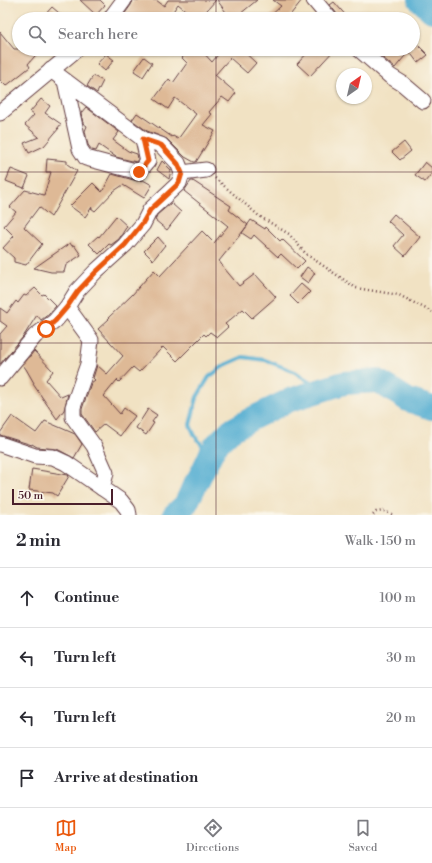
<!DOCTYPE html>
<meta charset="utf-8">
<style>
:root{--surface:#fff;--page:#f2f2f3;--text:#2b2b33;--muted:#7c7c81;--line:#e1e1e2;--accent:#ea580c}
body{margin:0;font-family:"Libre Bodoni",serif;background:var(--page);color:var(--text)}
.compass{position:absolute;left:336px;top:68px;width:36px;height:36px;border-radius:50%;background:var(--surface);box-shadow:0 1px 3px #0004;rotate:34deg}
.scale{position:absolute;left:12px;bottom:10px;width:101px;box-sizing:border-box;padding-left:4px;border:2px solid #4a1f2b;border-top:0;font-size:11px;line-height:14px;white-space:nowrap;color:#4a1f2b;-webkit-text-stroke:3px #fbf7ec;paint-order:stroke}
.stop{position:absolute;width:12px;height:12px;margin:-9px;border:3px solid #ea580c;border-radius:50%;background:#fff}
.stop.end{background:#ea580c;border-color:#fff;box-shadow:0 1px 4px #0008}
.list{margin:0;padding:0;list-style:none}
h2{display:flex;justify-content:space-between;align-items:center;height:52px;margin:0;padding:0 16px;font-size:17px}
h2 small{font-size:13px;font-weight:400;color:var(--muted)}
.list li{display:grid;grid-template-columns:26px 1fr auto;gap:12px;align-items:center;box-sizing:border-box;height:60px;padding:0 16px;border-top:1px solid var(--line)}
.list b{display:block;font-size:15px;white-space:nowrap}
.list em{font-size:13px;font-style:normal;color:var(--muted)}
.icon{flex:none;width:22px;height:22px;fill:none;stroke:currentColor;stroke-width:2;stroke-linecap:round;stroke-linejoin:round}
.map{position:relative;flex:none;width:432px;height:515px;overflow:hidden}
.search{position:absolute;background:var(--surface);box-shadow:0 1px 3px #0004;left:12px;right:12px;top:12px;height:44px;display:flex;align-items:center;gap:10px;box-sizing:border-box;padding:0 14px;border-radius:22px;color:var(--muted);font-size:15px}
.sheet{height:292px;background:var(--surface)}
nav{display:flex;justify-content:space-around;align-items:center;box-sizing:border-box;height:56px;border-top:1px solid var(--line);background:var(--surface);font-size:11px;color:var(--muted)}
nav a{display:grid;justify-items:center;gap:2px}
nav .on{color:var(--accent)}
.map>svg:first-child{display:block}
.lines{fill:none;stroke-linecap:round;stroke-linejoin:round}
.stream{stroke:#53add1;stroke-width:4}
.river{stroke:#53add1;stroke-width:24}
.building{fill:#deb996}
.minor-casing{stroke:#633c42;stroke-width:17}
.path{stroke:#633c42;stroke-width:2.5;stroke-dasharray:1 3;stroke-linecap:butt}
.minor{stroke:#fff;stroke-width:15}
.route{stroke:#ea580c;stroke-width:5}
.grid{fill:none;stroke:#4a1f2b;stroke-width:1;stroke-opacity:0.55}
</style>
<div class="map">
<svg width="432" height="515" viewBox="0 0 432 515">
<rect width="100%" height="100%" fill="#fbf7ec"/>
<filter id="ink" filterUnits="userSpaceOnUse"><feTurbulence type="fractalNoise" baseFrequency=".025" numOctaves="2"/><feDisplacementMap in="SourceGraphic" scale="8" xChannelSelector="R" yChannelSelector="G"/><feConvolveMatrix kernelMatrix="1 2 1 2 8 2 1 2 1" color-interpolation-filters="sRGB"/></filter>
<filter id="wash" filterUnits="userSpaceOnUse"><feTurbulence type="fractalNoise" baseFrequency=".012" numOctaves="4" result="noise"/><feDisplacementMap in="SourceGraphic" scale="16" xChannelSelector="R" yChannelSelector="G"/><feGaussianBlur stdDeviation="0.9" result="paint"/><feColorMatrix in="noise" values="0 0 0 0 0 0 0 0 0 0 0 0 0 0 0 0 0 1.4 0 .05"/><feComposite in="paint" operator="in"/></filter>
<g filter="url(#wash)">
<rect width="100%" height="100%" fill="#f1e2c3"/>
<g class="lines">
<!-- stream -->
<path class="stream" d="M170,515L185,481L195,466L203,446L195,436L190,425L197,397L209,377L225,365L243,357L265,360L295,372L322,390"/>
<!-- river -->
<g class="river">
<path d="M420,0L432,11"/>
<path d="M174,515L186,504L215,446L230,431L255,417L290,400L344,383L378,381L408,400L432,408"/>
</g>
</g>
<g id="blocks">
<!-- building -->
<g class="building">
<path d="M80,0H100L105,5L96,15Z"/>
<path d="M133,0H156L164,6L168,0H216L199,19H196L178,4L168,19H121L131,5Z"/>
<path d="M217,0H257L234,19H231Z"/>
<path d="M273,0H302L287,19H267L281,6Z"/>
<path d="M334,2L349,19H339L337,14L330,5Z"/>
<path d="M52,7L66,19H41Z"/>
<path d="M0,32L14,49H41L28,64L30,67L6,86L0,80Z"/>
<path d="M413,40L428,55L418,63L409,51L395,68L377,53L380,49H413Z"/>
<path d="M190,49H200L212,62L222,50L221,49H241L256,63L247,73L230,58L215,75L236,93L229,102L222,97L209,112L212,114L203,125L215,131L196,162H194L185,157L167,139L147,131L132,120L137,113L172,137L173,136L178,139L196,114L175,98L168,109L154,99L169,79L173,83L187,63L182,58Z"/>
<path d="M311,49H335L310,76L297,64Z"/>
<path d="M106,54L114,60L105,71L97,64Z"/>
<path d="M144,57L152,63L143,77L134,71Z"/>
<path d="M93,76L103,81L97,93L87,86Z"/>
<path d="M41,99L50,106L45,113L61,124L57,129L59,128L44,146L29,153L24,143L39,137L25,125L34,115L30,112Z"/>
<path d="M86,107L119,132L113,140L128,151L137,154L138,159L136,162L116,157L99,145L96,151L92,150L88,145L85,131L87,126L83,123L81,113Z"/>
<path d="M404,142L411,151L400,160L392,152Z"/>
<path d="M47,159L67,161V164L77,171L51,217L39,207L24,227L42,244L26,265L14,262V258L3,248L14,236L4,226L16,212L10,207L25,190L44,195L51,172H46Z"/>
<path d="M162,161L171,170L169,179L157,170Z"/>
<path d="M425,162L432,168V173L425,182L415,175Z"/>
<path d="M11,169L29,176L24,188L6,181Z"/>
<path d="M112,174L137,181L143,180L152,185L144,198L123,185L114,191L95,211L91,208L92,207L85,217L70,206L93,183L102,192Z"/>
<path d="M191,181H193L231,206L229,210L248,225L219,261L224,268L239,286L255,274L276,297L252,318L243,309L225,324L228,327L217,337L210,332L206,336L204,334L177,361L163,347L139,372L133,367L119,382L117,380L104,396L120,414L124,408L135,416L120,436L104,424L95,432L82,414V409L91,383L95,380L93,378L97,365L107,374L123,356L98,329L109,319L108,318L132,295L154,270L160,276L202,231L214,243L228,226L184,191Z"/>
<path d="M171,203L181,212L167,230L155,220L157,215Z"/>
<path d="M394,214L420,237L405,256L394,246L403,235L388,221Z"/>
<path d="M116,216L127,226L119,239L111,245L109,244L99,254L89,244L98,236L99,237Z"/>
<path d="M251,220L265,229L266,227L280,241L282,239L305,261L297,269L281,254L278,257L254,235L251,239L242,233Z"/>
<path d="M158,237L165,245L153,260L144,251Z"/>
<path d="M70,243L72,246L74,245L81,255L66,265L64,272H51L34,268Z"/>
<path d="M307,267L315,273L308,283L300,277Z"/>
<path d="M301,284L310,292L298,304L290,296Z"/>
<path d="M35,288L42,295L44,294L56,306L49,314L41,320L37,315L23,337L0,364V334L7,326L0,321V308L7,313L16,301L18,303L24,295L26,296Z"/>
<path d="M34,351L53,371L46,380L61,397L68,394L64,410L57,419L33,384L34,383L26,369L23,365Z"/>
<path d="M148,409L157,415L152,422L154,423L146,435L136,428Z"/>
<path d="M12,416L36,433L45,421L75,434L82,444L74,458L57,449L37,447L32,444V445L0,435V433Z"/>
<path d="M32,469L68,475L69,476L57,496L53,493L29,490Z"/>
</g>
</g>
</g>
<g filter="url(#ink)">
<use href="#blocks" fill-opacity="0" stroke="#633c42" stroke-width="1"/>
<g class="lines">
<!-- minor casing -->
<g class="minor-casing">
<g id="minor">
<path d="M314,0L330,19"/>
<path d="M110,19L124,0"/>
<path d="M359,49L390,76L403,84L423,101"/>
<path d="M65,81L80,149L86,158L139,172L148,161L143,139"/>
<path d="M0,113L77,49"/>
<path d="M182,173L206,170"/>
<path d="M67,307L91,340L88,364L73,407V417L94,446L106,473L102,488"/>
<path d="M0,378L35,336L55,321L67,307L77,291L95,272L125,245L143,224L150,210L179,183L182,173L178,163L161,145L143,139L51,70"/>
<path d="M0,444L35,456L53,457L66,463L121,501L128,510L129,515"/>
</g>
</g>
<!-- path -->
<g class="path">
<path d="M215,178L259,216L289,234L306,254L356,288L399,295L432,312"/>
<path d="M373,515L376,512L384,511L393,515"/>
</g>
<!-- minor -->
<use href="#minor" class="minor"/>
</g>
</g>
<g class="lines" filter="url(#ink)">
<!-- route -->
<path class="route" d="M46,329L55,321L67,307L78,291L96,272L125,245L142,224L150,210L179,183L182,173L178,164L161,145L143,139L148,161L139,172"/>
</g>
<!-- grid -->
<path class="grid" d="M216,0V19M216,49V515M0,172H432M0,343H432"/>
</svg>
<svg class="compass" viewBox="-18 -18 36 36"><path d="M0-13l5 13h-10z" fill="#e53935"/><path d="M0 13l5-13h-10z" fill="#7c7c81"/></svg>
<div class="scale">50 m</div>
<div class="stop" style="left:46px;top:329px"></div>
<div class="stop end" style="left:139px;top:172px"></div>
<div class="search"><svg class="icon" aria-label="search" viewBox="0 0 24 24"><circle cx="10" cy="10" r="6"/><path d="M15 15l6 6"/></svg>Search here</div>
</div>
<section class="sheet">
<h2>2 min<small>Walk · 150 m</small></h2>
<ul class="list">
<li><svg class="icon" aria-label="ahead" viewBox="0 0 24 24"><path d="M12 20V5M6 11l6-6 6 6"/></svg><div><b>Continue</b></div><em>100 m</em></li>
<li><svg class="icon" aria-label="left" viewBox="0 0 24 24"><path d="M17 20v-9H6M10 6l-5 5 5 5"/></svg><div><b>Turn left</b></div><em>30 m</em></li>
<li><svg class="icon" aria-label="left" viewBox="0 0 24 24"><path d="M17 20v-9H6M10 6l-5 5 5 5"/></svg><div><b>Turn left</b></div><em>20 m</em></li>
<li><svg class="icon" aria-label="arrive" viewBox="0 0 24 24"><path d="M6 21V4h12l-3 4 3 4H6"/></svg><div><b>Arrive at destination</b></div></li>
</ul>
</section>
<nav>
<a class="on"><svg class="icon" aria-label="map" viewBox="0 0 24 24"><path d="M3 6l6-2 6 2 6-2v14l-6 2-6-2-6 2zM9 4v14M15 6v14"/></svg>Map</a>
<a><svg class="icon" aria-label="directions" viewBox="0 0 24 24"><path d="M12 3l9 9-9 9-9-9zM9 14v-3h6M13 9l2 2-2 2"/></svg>Directions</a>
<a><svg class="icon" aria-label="saved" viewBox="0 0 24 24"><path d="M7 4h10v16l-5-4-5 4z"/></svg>Saved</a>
</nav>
